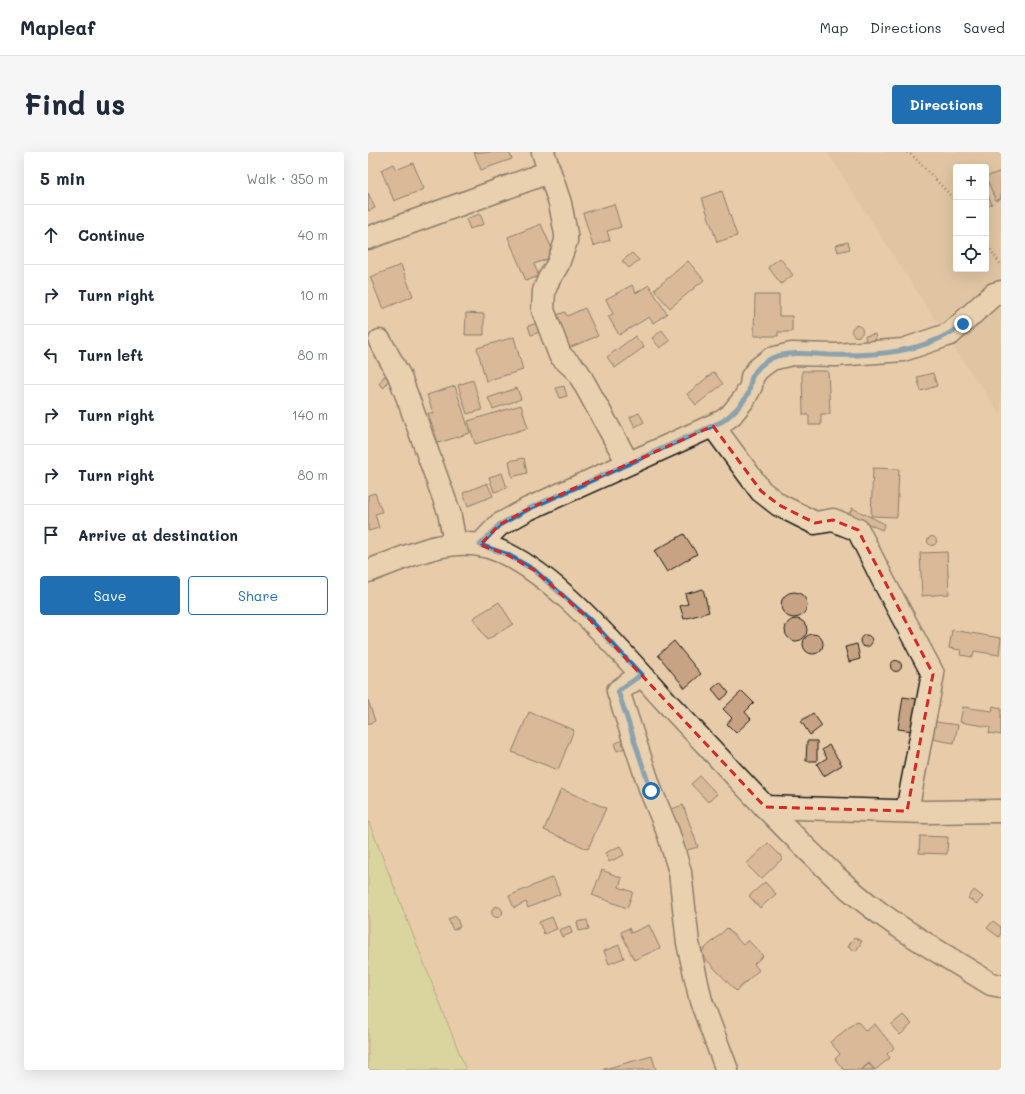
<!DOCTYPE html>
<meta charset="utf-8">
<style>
:root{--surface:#fff;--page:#f6f6f7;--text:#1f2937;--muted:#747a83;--line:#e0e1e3;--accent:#1f6fb2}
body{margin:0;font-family:Mali,sans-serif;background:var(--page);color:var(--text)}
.controls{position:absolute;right:12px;top:12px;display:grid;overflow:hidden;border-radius:4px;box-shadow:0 4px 16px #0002}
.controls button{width:36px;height:36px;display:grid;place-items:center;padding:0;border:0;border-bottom:1px solid var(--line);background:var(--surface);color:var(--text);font:20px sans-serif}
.stop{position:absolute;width:12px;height:12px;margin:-9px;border:3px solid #1f6fb2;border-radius:50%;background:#fff}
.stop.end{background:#1f6fb2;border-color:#fff;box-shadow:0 1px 4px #0008}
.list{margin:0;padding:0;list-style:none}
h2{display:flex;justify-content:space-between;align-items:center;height:52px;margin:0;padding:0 16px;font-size:17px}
h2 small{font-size:13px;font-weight:400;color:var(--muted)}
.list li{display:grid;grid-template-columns:26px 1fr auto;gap:12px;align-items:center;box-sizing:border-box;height:60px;padding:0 16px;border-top:1px solid var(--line)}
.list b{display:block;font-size:15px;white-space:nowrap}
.list em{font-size:13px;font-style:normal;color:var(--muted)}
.actions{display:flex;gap:8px;padding:12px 16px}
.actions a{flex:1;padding:9px 0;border:1px solid var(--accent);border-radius:4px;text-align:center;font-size:14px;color:var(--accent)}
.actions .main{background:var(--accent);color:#fff}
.icon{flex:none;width:22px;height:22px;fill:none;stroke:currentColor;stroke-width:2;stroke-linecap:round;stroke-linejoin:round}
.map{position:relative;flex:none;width:633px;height:918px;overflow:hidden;border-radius:4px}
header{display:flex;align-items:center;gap:24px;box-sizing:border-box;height:56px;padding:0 20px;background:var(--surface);border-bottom:1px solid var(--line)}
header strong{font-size:19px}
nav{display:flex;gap:22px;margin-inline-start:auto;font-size:14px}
.intro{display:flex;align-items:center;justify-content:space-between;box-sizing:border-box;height:96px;padding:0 24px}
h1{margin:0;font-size:28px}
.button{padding:10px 18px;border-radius:4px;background:var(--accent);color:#fff;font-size:14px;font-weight:700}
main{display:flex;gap:24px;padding:0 24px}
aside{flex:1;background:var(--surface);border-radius:4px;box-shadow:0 4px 16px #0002}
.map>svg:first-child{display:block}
.built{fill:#dabd9b;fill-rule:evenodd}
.green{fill:#cbde92;stroke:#747d57}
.building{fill:#c8a383;stroke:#1c1c1c}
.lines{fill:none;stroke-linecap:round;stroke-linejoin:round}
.minor-casing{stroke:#1c1c1c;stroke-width:25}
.path{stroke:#1c1c1c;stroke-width:2.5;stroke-dasharray:1 3;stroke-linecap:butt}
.minor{stroke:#ecd6b5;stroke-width:22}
.route{stroke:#1f6fb2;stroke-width:5}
.marked{fill:none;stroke:#d62828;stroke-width:3;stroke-dasharray:8 5;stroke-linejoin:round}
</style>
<header>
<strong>Mapleaf</strong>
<nav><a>Map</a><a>Directions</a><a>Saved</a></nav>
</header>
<div class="intro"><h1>Find us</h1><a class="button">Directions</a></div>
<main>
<aside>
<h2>5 min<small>Walk · 350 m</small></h2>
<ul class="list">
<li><svg class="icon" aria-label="ahead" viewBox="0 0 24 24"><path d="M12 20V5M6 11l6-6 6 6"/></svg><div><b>Continue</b></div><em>40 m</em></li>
<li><svg class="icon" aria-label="right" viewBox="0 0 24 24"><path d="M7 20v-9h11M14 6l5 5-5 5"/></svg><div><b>Turn right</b></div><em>10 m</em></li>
<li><svg class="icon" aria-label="left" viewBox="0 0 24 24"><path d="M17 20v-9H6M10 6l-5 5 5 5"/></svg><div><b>Turn left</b></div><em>80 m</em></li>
<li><svg class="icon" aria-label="right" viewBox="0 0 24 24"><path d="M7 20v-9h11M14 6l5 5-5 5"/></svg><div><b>Turn right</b></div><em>140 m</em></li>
<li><svg class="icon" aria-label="right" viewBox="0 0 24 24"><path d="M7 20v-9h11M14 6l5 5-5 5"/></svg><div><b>Turn right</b></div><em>80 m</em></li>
<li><svg class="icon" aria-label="arrive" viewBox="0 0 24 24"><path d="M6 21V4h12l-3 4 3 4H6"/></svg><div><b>Arrive at destination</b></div></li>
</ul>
<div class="actions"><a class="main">Save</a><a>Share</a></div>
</aside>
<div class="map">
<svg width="633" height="918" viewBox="0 0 633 918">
<rect width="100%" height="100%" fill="#e8ccaa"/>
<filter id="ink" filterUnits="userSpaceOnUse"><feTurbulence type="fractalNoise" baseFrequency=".025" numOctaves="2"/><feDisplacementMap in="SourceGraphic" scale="8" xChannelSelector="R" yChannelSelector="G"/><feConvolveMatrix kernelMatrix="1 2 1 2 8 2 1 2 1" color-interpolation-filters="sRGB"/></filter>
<g filter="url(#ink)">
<!-- built -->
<path class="built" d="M459,0H633V264L567,168ZM588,15H618V117H588Z"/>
<!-- green -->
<path class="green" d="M0,668L98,918H0Z"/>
<!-- building -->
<g class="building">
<path d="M106,0H141L144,7L113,18Z"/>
<path d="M45,11L56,37L26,49L13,18L25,12L28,18Z"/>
<path d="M633,19V46L628,49L618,25Z"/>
<path d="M618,38L624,52L618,55Z"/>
<path d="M354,39L369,84L349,90L334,46Z"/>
<path d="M0,41L7,56L0,59Z"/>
<path d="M246,52L253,75L239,79L242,88L225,94L215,61Z"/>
<path d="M112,62L116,72L102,77L98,67Z"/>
<path d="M173,72L187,104L166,112L171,124L158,129L140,85Z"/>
<path d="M480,90L482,97L470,100L468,93Z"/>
<path d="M264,101L271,108L261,116L254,109Z"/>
<path d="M412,106L425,123L413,132L400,115Z"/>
<path d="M320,109L336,128L302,156L286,138Z"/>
<path d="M33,113L45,144L15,157L2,125Z"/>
<path d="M264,133L268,141L281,133L299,162L285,171L281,165L251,183L240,164L245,162L238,147Z"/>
<path d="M387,143H411V164H424V180H410V184H386Z"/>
<path d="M217,156L230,184L198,197L184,165L197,160L199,164Z"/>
<path d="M98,161L116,162V183H97Z"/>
<path d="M169,171L172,180L163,183L160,174Z"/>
<circle cx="489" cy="179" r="5.5"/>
<path d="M294,178L302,189L292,196L284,186Z"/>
<path d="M507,182L508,188L498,190L497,184Z"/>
<path d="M267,184L276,195L247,216L239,205Z"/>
<path d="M146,185L155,218L118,229L109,196Z"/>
<path d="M434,219H460L462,262H453V273H441V263H435Z"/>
<path d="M346,220L355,232L328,253L319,242Z"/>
<path d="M565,221L569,234L553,239L549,225Z"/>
<path d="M16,224L21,227L16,236L11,232Z"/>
<path d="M105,228L114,258L99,262L90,233Z"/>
<path d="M87,234L102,281L70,291L60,261H65L59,243Z"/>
<path d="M196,234L199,244L192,246L188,236Z"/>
<path d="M149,236L153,247L125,257L120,246Z"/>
<path d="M153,253L160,276L107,292L100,269Z"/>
<path d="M271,261L276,270L267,275L262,265Z"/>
<path d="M156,306L159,321L144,325L141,309Z"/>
<path d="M505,316L531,317L529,365L503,364Z"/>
<path d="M134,321L139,336L126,340L121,325Z"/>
<path d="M119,331L125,344L100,354L95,341Z"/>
<path d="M7,341L14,360L7,362L11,376L0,379V343Z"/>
<path d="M484,356L517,372L514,378L481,363Z"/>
<path d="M316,382L329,402L299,420L286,399Z"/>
<circle cx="564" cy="389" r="4.5"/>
<path d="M579,400L581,442L554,444L552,401Z"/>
<path d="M335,437L341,460L316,467L312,454L320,452L317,442Z"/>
<circle cx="426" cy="453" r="13"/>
<path d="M131,450L145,472L119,488L105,466Z"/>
<circle cx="428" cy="478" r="11"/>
<path d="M584,478L633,486L631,503L606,499L605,505L592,503L593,498L581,496Z"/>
<circle cx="445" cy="492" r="10"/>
<circle cx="498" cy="489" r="6"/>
<path d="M306,489L333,522L317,536L290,503Z"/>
<path d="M489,492L492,507L481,510L477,495Z"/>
<circle cx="528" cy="514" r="5.5"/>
<path d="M352,530L361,541L353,548L344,537Z"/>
<path d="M374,539L386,551L377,560L383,567L368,581L359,572L364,566L355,557Z"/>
<path d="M535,545L549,547L545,579L530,577Z"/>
<path d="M0,548L7,569L0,572Z"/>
<path d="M625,554L633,556V583L621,581L622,575L592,570L595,555L624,559Z"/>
<path d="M161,560L206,578L190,618L144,600Z"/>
<path d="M445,561L454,574L442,583L433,569Z"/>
<path d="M561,569L590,573L586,591L558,586Z"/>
<path d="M254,588L257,596L249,599L246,592Z"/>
<path d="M439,589H449V609H438Z"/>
<path d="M461,593L474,613L456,624L449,612L459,606L454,598Z"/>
<path d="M332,624L349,642L340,650L323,632Z"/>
<path d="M193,637L238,656L220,697L176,678Z"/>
<path d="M315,653L330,695L316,699L301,658Z"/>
<path d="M552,684L580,685L579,702L551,701Z"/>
<path d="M400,691L415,706L393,727L378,712Z"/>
<path d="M252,694L256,703L241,710L237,701Z"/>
<path d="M234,718L254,726L251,735L265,740L259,756L224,743Z"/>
<path d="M185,725L192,742L160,756L158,750L146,756L141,744Z"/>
<path d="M397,730L408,742L392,756L381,744Z"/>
<path d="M606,738L615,745L609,752L600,746Z"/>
<circle cx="129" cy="760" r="5.5"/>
<path d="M88,764L92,775L85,778L80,767Z"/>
<path d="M184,765L189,777L176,782L171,770Z"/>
<path d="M219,768L221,777L211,779L209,770Z"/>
<path d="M625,769L633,775V781L631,785L619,776Z"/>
<path d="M281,773L292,796L266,808L253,780L261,776L263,781Z"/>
<path d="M202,774L204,781L194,785L191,778Z"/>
<path d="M359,776L375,793L380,788L395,804L386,812L391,818L368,839L332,801Z"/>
<path d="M486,785L494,789L488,799L480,795Z"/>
<path d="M251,793L256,806L241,812L236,799Z"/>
<path d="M535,863L544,872L532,883L523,873Z"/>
<path d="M489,869L498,879L507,872L526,896L519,902L522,906L507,918L501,911L492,918H476L467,907L472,902L462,890Z"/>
<path d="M284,904L288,918H236V917Z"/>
<path d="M501,912L506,918H493Z"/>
</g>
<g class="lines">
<!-- minor casing -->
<g class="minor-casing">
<g id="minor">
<path d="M175,0L192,51L198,82V89L190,112L181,127L176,139L175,158L192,203L210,220L260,311"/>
<path d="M0,86L181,20"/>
<path d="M12,189L31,223L42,252L81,360L87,391"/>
<path d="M345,274L393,339L411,353L447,371L465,368L490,378L515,428L565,522L539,659"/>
<path d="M112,393L131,373L160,357L355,269L363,263L376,247L383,234L384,225L390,217L403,207L424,202L468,203L535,198L582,182L626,142L633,140"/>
<path d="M0,419C35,407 74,386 112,393C177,405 259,508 304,556C358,613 411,672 469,726C515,769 570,799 623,832L633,834"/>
<path d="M273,523L250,539L283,639L300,680L312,720L320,791L333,849L359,918"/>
<path d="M397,655L558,660L633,659"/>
</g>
</g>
<!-- path -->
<g class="path">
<path d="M539,0L545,4L588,49"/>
<path d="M618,91L633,113"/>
</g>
<!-- minor -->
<use href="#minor" class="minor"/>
</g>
</g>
<g class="lines" filter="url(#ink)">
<!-- route -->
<path class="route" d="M283,639L250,539L273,523L222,468L166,418L138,402L112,393L131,373L160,357L355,269C364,262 374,253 380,242C382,237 382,230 384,225C388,217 396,210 404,206C421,199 443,202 461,203C506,204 559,201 595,172"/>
</g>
<!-- marked area -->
<path d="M0 0H633V918H0ZM345,274L393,339L411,353L447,371L465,368L490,378L565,522L539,659L397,655L222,468L166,418L138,402L112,393L131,373L160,357Z" fill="#e8ccaa" fill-opacity=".55" fill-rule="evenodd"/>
<path class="marked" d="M345,274L393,339L411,353L447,371L465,368L490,378L565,522L539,659L397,655L222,468L166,418L138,402L112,393L131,373L160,357Z"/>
</svg>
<div class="controls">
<button>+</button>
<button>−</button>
<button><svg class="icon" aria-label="locate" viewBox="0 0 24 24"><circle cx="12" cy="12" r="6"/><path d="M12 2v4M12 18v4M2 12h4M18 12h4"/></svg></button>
</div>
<div class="stop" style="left:283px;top:639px"></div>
<div class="stop end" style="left:595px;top:172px"></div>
</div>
</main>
